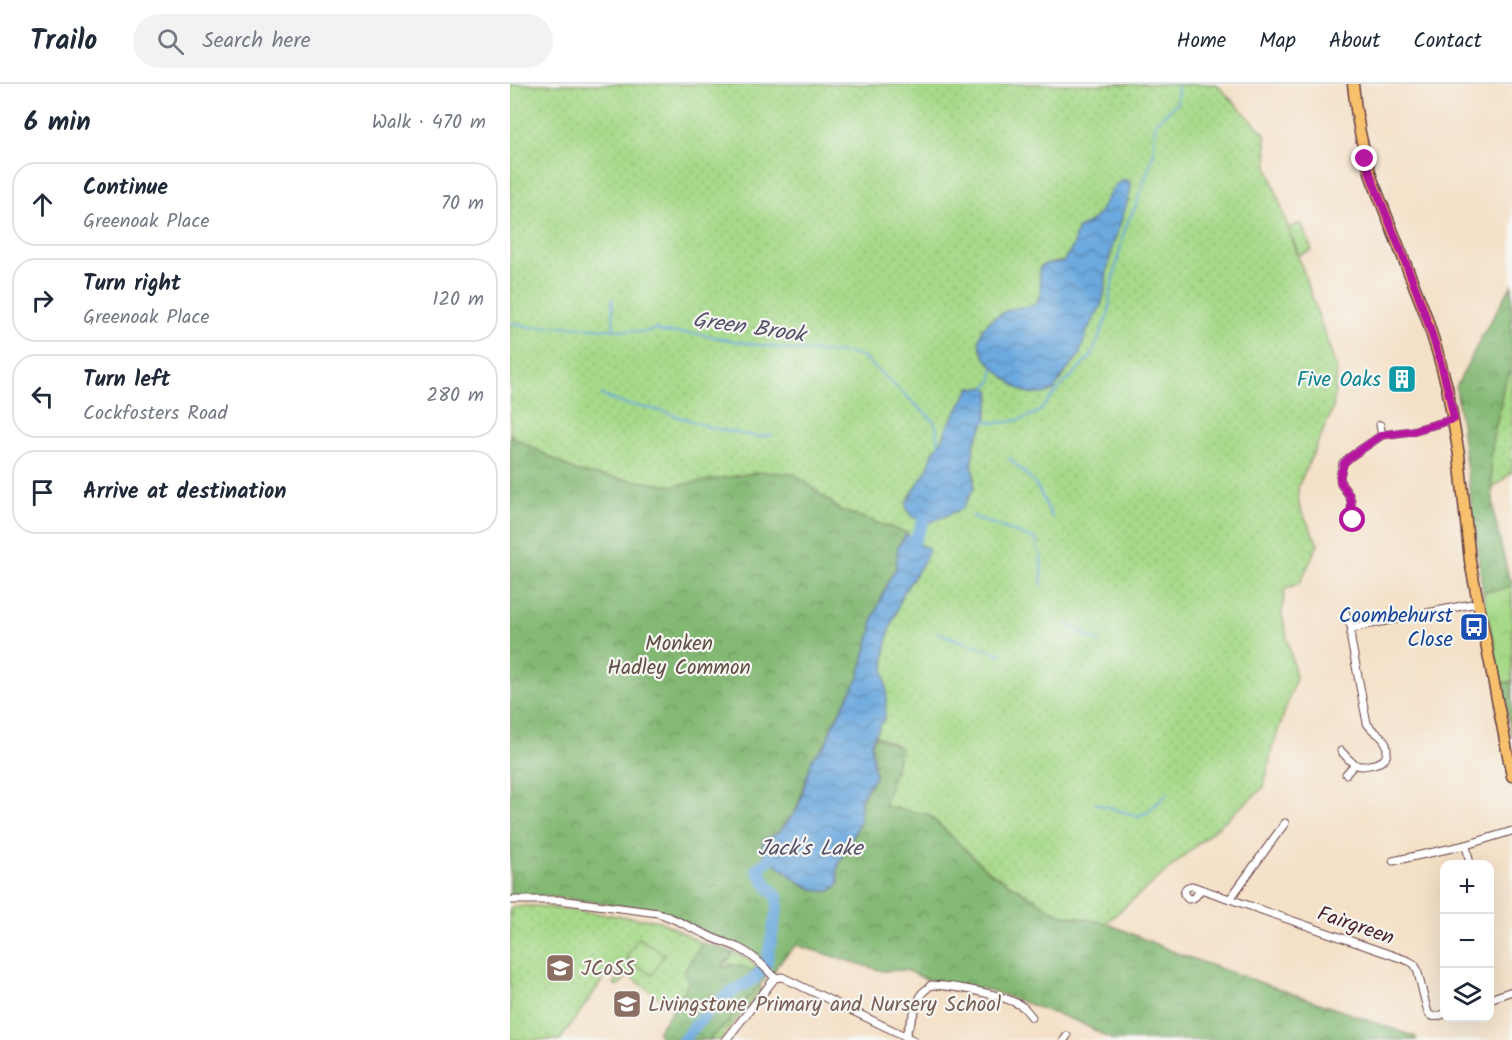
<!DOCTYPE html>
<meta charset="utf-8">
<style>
:root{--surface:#fff;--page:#f2f2f3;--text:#1f2937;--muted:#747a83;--line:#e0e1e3}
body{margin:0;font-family:Kalam,sans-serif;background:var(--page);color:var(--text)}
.controls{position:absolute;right:18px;bottom:18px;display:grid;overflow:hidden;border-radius:12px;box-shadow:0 6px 24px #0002}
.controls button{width:54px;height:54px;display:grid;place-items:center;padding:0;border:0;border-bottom:2px solid var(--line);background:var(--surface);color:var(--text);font:30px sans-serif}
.stop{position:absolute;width:18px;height:18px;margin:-14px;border:4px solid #b5179e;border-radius:50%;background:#fff}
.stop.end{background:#b5179e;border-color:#fff;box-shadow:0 2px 6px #0008}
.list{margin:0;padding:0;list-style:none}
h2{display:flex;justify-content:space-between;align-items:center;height:78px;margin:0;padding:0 24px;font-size:26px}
h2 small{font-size:20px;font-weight:400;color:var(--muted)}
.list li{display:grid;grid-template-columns:39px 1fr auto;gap:18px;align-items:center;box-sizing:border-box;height:84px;margin:0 12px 12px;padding:0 12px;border:2px solid var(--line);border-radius:24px}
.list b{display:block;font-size:22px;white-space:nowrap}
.list p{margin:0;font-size:20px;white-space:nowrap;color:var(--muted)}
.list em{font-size:20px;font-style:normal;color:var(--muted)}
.icon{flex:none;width:33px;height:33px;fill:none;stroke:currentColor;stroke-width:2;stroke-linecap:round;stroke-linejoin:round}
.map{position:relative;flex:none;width:1002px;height:956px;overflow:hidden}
header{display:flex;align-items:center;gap:36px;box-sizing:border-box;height:84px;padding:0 30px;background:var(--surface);border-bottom:2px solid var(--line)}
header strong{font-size:28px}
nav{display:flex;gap:33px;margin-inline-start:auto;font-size:21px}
.search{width:420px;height:54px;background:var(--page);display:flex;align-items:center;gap:15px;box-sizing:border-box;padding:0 21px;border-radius:33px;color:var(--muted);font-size:22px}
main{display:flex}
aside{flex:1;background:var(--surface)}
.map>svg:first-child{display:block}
.grass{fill:url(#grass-dots);stroke:#787c5a;stroke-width:1.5}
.forest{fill:url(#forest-crowns);stroke:#676c50;stroke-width:1.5}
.park{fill:url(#park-crowns);stroke:#787c5a;stroke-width:1.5}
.garden{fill:#a6d988;stroke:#787c5a;stroke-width:1.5}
.water{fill:url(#water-waves);stroke:#5b6484;stroke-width:1.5}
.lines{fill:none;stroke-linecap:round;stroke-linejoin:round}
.stream{stroke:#6ca9de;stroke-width:2}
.river{stroke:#6ca9de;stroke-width:12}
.minor-casing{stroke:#643c42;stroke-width:9}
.primary-casing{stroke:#643c42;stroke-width:13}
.minor{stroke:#fff;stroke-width:7}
.primary{stroke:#f7c06c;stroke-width:10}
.route{stroke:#b5179e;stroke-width:8}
.labels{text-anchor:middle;stroke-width:4.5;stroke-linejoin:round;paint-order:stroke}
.culture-label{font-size:21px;fill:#0d838f;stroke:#f6f6f2;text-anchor:end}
.transit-label{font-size:21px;fill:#164399;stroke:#f6f6f2;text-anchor:end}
.park-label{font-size:21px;fill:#614e42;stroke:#f6f6f2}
.street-label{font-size:21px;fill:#4a1f2b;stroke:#f6f6f2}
.education-label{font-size:21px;fill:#785e54;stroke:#f6f6f2;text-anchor:start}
.water-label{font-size:22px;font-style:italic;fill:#564f6a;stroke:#f6f6f2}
</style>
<header>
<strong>Trailo</strong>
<div class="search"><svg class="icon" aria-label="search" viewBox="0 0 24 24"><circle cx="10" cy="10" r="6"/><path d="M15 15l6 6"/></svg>Search here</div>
<nav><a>Home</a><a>Map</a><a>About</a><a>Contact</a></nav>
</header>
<main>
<aside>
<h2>6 min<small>Walk · 470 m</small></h2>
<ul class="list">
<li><svg class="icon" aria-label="ahead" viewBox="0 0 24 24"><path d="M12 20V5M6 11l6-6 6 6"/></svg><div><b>Continue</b><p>Greenoak Place</p></div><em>70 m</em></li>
<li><svg class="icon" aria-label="right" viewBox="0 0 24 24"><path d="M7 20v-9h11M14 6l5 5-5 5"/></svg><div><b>Turn right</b><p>Greenoak Place</p></div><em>120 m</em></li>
<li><svg class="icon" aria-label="left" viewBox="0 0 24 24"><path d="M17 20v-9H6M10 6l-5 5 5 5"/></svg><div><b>Turn left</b><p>Cockfosters Road</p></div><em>280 m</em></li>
<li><svg class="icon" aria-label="arrive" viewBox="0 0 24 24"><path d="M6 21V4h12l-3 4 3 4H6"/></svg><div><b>Arrive at destination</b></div></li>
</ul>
</aside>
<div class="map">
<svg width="1002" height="956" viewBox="0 0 1002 956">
<defs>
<pattern id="grass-dots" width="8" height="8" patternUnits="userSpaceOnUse" patternTransform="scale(1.5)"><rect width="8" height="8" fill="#a6d988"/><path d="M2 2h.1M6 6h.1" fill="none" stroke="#90ba76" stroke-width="1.8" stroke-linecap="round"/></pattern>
<pattern id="forest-crowns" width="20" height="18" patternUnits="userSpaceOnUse" patternTransform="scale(1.5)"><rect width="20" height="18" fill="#84b974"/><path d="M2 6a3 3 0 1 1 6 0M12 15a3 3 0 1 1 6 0" fill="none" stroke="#6e965f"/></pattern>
<pattern id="park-crowns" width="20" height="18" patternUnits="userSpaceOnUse" patternTransform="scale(1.5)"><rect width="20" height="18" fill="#a6d988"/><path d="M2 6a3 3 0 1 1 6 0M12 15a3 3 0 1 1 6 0" fill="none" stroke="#90ba76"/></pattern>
<pattern id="water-waves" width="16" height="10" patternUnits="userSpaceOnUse" patternTransform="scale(1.5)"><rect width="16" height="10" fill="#6ca9de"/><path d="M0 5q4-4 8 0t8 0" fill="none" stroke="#5b89b4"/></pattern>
</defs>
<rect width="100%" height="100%" fill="#f6f6f2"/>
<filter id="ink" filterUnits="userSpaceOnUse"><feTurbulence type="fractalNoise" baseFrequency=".0167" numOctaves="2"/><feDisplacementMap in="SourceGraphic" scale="12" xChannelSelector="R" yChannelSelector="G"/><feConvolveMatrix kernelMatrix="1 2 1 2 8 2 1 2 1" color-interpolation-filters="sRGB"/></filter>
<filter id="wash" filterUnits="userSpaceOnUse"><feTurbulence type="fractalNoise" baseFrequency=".008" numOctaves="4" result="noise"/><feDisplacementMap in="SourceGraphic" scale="24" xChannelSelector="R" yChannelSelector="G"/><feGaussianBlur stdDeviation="1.35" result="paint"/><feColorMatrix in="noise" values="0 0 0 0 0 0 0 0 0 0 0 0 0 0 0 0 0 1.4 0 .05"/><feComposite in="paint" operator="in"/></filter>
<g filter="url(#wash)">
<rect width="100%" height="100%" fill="#f4e0c6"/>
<!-- grass -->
<g class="grass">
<path d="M0,0H706L755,50L758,84L827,286L823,325L788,403L789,422L808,460L790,499L775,505L772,530L786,594L762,665L754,703L596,839L549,830L478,787L419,731L374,722L391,664L365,651L357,641L327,632L359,554L362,545V537L378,498L386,484L388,463L397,450L330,426L314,413L0,561Z"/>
<path d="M1002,283V388L982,405L981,379L983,351L989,329L993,303Z"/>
<path d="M5,822H26L150,837L192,859L174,887L179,898L164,924L118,891L108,902L104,900L112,889L102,883L50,956H0V825Z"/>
<path d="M223,868L238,875L247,883L242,887L222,880L213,884L212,882L221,873Z"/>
<path d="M250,902L252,904L210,956H200L202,952L217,940L240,911Z"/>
</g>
<!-- forest -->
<g class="forest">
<path d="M1002,201V283L993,303L989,329L983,351L981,379L984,431L999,494L1002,496V653L973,509L946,303L972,252Z"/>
<path d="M0,351L67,388L162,402L251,388L285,390L330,426L397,449L388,463L386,484L378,498L362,537V545L349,593L322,641L316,660L304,673L292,706L289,718L284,730L273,741L268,749L253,756V768C267,781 302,815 322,806C325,805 327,802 329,800L327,785L350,738L351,715L365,693L362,664V659L365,653H367L391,664L374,722L419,731L478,787L549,830L596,839L669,870L906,953V956H603L569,938L479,906L420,897L396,886L373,887L286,861L268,880L263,891L241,871L153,827L33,812L0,814Z"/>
<path d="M192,859C203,862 213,864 223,868L221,873L212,882L213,884C225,880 231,880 242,887L247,883L254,890L256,894L228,926L217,940L202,952L200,956H153L147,948L164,924L179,898L174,887Z"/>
</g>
<!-- park -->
<path class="park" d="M1002,503V597L991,599L973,509Z"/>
<!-- garden -->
<g class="garden">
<path d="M791,139L802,166L789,171L778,144Z"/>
<path d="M128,854L154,870L142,891L116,874Z"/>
</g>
<!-- water -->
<g class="water">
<path d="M613,96H616L620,98L621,103L619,113L603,161L597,187L595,206L591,222L577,247L569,272L557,286L544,306L534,310H522L511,306L495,294L475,274L471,265L469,257L472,245L482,235L496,227L506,224L516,223L524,221C526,218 529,215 530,211C533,202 527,193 530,183L535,180L553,178L564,161L565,152L568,144C575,141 581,139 586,133C595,122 599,103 613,96Z"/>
<path d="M461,303L470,304L476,303L481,307L476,336L464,360L462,378L464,393V404L452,425L419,439L402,433L397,425L396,419L418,384L423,368L432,357L437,343Z"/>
<path d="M397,449L403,460L417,463L419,467L408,487L393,509L379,547L375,568L374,587L377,609L375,633L361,659L365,692L351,714L350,737L327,784L329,800C326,802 324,805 321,806C301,814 267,780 252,768L253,756L268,749L284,730L289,721L302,675L316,660L322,642L349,593L362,545V537L378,498L386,484L388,463Z"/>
</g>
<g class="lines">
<!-- stream -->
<g class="stream">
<path d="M102,215L104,245"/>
<path d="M0,238L20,243L58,242L135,248L145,245L152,248L189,250L229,258L290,267L336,269L353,273L425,338L429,362"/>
<path d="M476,303L482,297L483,284"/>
<path d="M91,311L111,319L152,327L202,344L248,353L262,351"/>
<path d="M474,336L486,339L500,338L515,334L530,327L542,312L582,271L599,228L600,209L615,144L626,121L644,69L645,39L667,19L668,0"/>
<path d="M499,374L522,396L528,404L542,433"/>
<path d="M462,432L526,456L531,474L532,501"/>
<path d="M557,539L568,547L590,558"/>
<path d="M427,548L445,555L492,570"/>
<path d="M584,719L628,732L638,728L658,709"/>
</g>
<!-- river -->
<g class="river">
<path d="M403,460L413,438"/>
<path d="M173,956L199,926L220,909L244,895L256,881L267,826L268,814L257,801L247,785L260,775"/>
</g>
</g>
</g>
<g filter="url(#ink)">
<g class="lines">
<!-- minor casing -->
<g class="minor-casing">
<g id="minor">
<path d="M870,341L872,351"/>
<path d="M846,438L842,434L841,417L839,411L831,400L830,392L833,379L840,373L872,351L902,347L944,335"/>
<path d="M842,545L846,543L967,519"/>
<path d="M831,667C835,671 840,678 845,680C849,683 855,682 859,681C872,679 880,675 876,660C873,650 862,649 857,639L841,556V549L842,545L835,528"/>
<path d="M836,690L845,680"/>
<path d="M956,761L960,780"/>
<path d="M883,777L956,761L1002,747"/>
<path d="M690,805C688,811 685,815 678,815L674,810C675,804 676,803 682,802L899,877L904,880L907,885L918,929C922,935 928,932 934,930"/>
<path d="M720,815L775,739"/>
<path d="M0,816H49L148,829C164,834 179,843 195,850C206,856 218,859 229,864C243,871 255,883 265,894"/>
<path d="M980,915L1002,907"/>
<path d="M395,952L412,909L421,901C443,902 495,910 513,923C516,925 519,930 522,933"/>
<path d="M216,956L265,894L272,893L403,956"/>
<path d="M554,956L557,952"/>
</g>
</g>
<!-- primary casing -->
<g class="primary-casing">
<path id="primary" d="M843,0C846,33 852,64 862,95L915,229L928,270L937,303L949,371L960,477L1002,692"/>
</g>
<!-- minor -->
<use href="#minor" class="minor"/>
<!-- primary -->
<use href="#primary" class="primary"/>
</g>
</g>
<g class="lines" filter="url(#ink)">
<!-- route -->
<path class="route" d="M843,436L841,428V417L839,411L831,400L830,392L834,379L840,373L872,351L902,347L944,335C929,252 893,174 862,95L855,75"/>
</g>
<!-- icons -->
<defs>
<g id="building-square" transform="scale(1.5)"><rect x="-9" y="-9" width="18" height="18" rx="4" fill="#0f9aa8" stroke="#f6f6f2"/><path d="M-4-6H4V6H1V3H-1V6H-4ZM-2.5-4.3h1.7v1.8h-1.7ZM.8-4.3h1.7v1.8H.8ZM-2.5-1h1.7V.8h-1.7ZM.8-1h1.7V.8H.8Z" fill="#fff"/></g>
<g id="bus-square" transform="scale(1.5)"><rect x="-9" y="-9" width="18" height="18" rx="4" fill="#1a4fb4" stroke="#f6f6f2"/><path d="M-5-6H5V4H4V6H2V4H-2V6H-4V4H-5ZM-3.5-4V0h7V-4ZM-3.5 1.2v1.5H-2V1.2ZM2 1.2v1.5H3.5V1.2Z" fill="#fff"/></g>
<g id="school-square" transform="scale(1.5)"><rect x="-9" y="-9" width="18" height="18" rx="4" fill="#8d6e63" stroke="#f6f6f2"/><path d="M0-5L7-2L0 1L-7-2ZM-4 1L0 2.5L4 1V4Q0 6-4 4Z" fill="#fff"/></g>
</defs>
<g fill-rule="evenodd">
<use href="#building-square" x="892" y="295"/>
<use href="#bus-square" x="964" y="543"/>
<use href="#school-square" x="50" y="884"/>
<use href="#school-square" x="117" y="920"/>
</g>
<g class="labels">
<!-- culture labels -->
<g class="culture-label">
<text x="871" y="302">Five Oaks</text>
</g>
<!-- transit labels -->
<g class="transit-label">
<text x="943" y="538">Coombehurst<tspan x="943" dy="24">Close</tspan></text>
</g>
<!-- park labels -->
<g class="park-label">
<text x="169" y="566">Monken<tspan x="169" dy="24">Hadley Common</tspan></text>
</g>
<!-- street labels -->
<g class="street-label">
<text transform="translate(846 841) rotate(19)" y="7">Fairgreen</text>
</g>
<!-- education labels -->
<g class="education-label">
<text x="71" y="891">JCoSS</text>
<text x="138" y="927">Livingstone Primary and Nursery School</text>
</g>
<!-- water labels -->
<g class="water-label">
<text transform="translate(239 242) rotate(8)" y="8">Green Brook</text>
<text x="300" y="771">Jack's Lake</text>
</g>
</g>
</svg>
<div class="controls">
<button>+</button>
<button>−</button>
<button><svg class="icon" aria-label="layers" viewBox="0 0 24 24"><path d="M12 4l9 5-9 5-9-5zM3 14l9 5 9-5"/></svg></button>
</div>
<div class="stop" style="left:843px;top:436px"></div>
<div class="stop end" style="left:855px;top:75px"></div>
</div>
</main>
